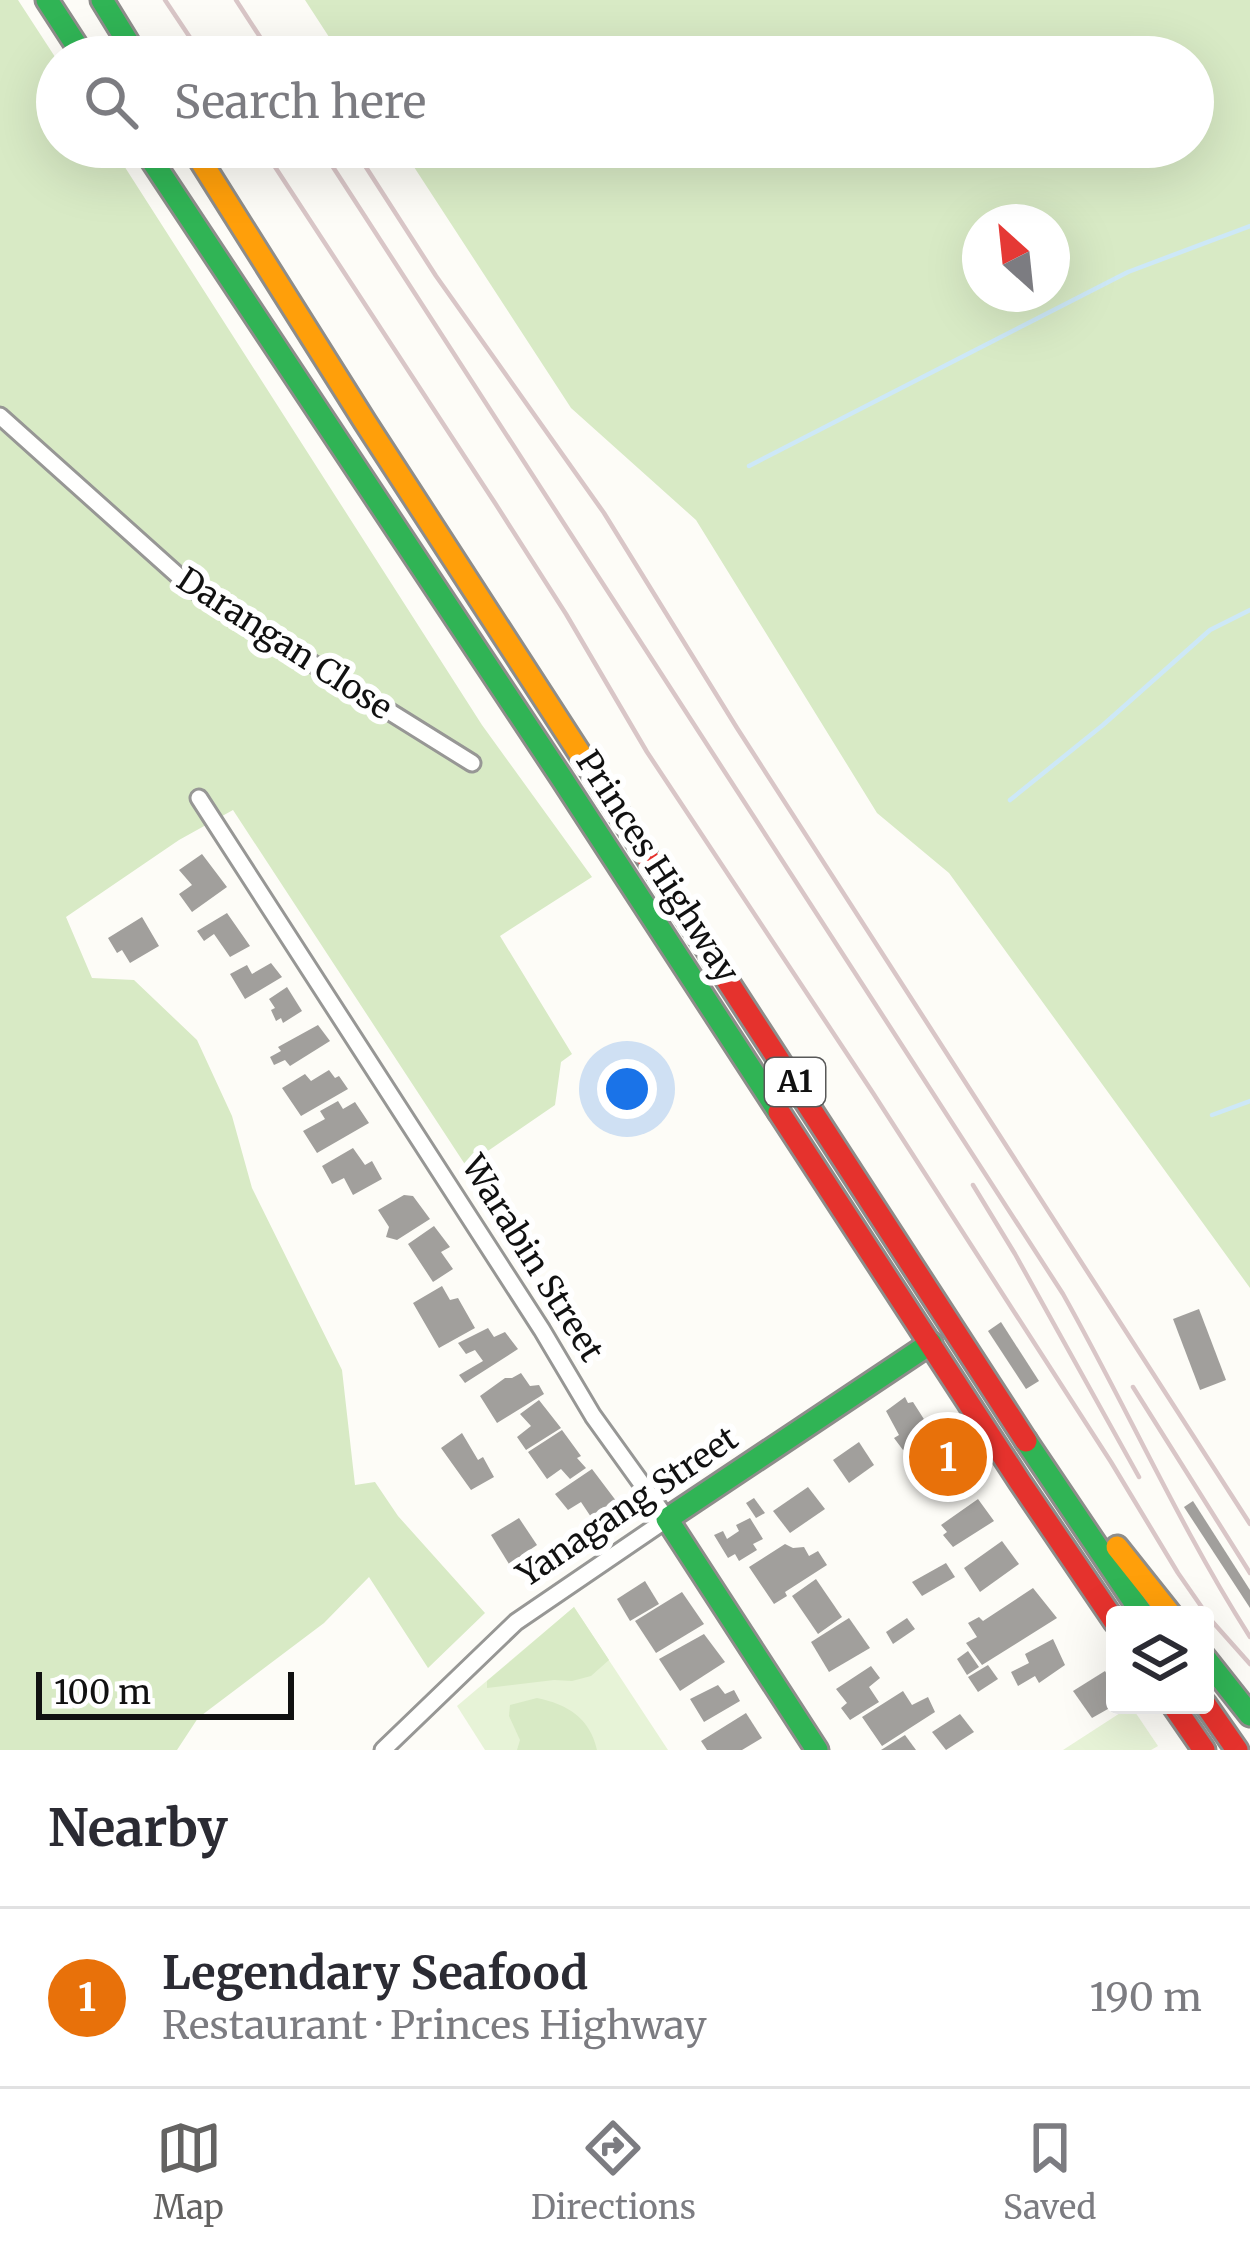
<!DOCTYPE html>
<meta charset="utf-8">
<style>
:root{--surface:#fff;--page:#f7f7f7;--text:#2b2b33;--muted:#7c7c81;--line:#e1e1e2;--accent:#646362}
body{margin:0;font-family:Merriweather,serif;background:var(--page);color:var(--text)}
.controls{position:absolute;right:36px;bottom:36px;display:grid;overflow:hidden;border-radius:12px;box-shadow:0 12px 48px #0002}
.controls button{width:108px;height:108px;display:grid;place-items:center;padding:0;border:0;border-bottom:3px solid var(--line);background:var(--surface);color:var(--text);font:60px sans-serif}
.compass{position:absolute;left:962px;top:204px;width:108px;height:108px;border-radius:50%;background:var(--surface);box-shadow:0 12px 48px #0002;rotate:333deg}
.scale{position:absolute;left:36px;bottom:30px;width:258px;box-sizing:border-box;padding-left:12px;border:6px solid #111;border-top:0;font-size:33px;line-height:42px;white-space:nowrap;color:#111;-webkit-text-stroke:9px #fff;paint-order:stroke}
.you{position:absolute;left:627px;top:1089px;width:42px;height:42px;margin:-30px;border:9px solid #fff;border-radius:50%;background:#1a73e8;box-shadow:0 0 0 18px #1a73e833}
.badge{display:grid;place-items:center;width:78px;height:78px;border-radius:50%;background:var(--accent);color:#fff;font-size:39px;font-weight:700}
.pin{position:absolute;translate:-50% -50%;border:6px solid #fff;box-shadow:0 3px 12px #0006}
.list{margin:0;padding:0;list-style:none}
h2{display:flex;justify-content:space-between;align-items:center;height:156px;margin:0;padding:0 48px;font-size:51px}
h2 small{font-size:39px;font-weight:400;color:var(--muted)}
.list li{display:grid;grid-template-columns:78px 1fr auto;gap:36px;align-items:center;box-sizing:border-box;height:180px;padding:0 48px;border-top:3px solid var(--line)}
.list b{display:block;font-size:45px;white-space:nowrap}
.list p{margin:0;font-size:39px;white-space:nowrap;color:var(--muted)}
.list em{font-size:39px;font-style:normal;color:var(--muted)}
.icon{flex:none;width:66px;height:66px;fill:none;stroke:currentColor;stroke-width:2;stroke-linecap:round;stroke-linejoin:round}
.map{position:relative;flex:none;width:1250px;height:1750px;overflow:hidden}
.search{position:absolute;background:var(--surface);box-shadow:0 12px 48px #0002;left:36px;right:36px;top:36px;height:132px;display:flex;align-items:center;gap:30px;box-sizing:border-box;padding:0 42px;border-radius:66px;color:var(--muted);font-size:45px}
.sheet{height:336px;background:var(--surface)}
nav{display:flex;justify-content:space-around;align-items:center;box-sizing:border-box;height:168px;border-top:3px solid var(--line);background:var(--surface);font-size:33px;color:var(--muted)}
nav a{display:grid;justify-items:center;gap:6px}
nav .on{color:var(--accent)}
.map>svg:first-child{display:block}
.green{fill:#e7f3d7}
.forest{fill:#d8eac5;fill-rule:evenodd}
.lines{fill:none;stroke-linecap:round;stroke-linejoin:round}
.stream{stroke:#cde8f7;stroke-width:4.5}
.building{fill:#a19f9c}
.street-casing{stroke:#979795;stroke-width:21}
.fast-casing{stroke:#8e8d8b;stroke-width:27}
.slow-casing{stroke:#8e8d8b;stroke-width:27}
.jam-casing{stroke:#8e8d8b;stroke-width:27}
.street{stroke:#fffffe;stroke-width:15}
.fast{stroke:#30b455;stroke-width:21}
.slow{stroke:#ff9f0a;stroke-width:21}
.jam{stroke:#e5322d;stroke-width:21}
.rail{stroke:#d9c6c7;stroke-width:4.5}
.labels{text-anchor:middle;stroke-width:12;stroke-linejoin:round;paint-order:stroke}
.shield{fill:#fff;stroke:#585858;stroke-width:3}
.shield-label{font-size:30px;font-weight:bold;fill:#111}
.street-label{font-size:33px;fill:#111;stroke:#fff}
</style>
<div class="map">
<svg width="1250" height="1750" viewBox="0 0 1250 1750">
<rect width="100%" height="100%" fill="#fdfcf7"/>
<!-- green -->
<g class="green">
<path d="M574,1607L668,1750H485L457,1706Z"/>
<path d="M1131,1706L1158,1746L1151,1750H1063Z"/>
</g>
<!-- forest -->
<g class="forest">
<path d="M0,0H18L57,60V147H112L482,725L592,877L500,936L572,1054L561,1062L555,1105L466,1166L233,810L179,840L66,917L92,978L134,980L197,1040L232,1116L252,1188L342,1370L355,1485L375,1482L398,1516L485,1613L428,1668L369,1577L324,1623L198,1718L177,1750H0Z"/>
<path d="M305,0H1250V1288L949,873L877,813L696,520L571,408L401,147H1193V57H342ZM1052,222V294H980V222Z"/>
<path d="M574,1607L609,1660L591,1676L572,1681L554,1680L487,1688V1681Z"/>
<path d="M537,1698C567,1704 590,1718 597,1750H517L520,1740L509,1716L510,1705Z"/>
</g>
<g class="lines">
<!-- stream -->
<g class="stream">
<path d="M749,466L1128,272L1250,226"/>
<path d="M1010,800L1103,725L1210,630L1250,610"/>
<path d="M1212,1115L1250,1101"/>
</g>
</g>
<!-- building -->
<g class="building">
<path d="M202,854L227,887L192,912L179,894L192,885L179,870Z"/>
<path d="M227,913L250,946L230,957L214,934L204,941L197,931Z"/>
<path d="M142,917L159,946L130,963L122,950L117,953L108,938Z"/>
<path d="M271,963L282,977L245,999L230,974L247,965L252,974Z"/>
<path d="M287,987L302,1011L283,1023L281,1018L276,1021L271,1010L275,1008L269,999Z"/>
<path d="M318,1025L330,1041L290,1066L285,1060L274,1065L270,1057L281,1051L278,1047Z"/>
<path d="M329,1070L335,1078L339,1076L348,1089L301,1116L282,1088L305,1074L311,1081Z"/>
<path d="M338,1101L343,1109L355,1102L369,1123L317,1153L303,1131L325,1119L320,1111Z"/>
<path d="M353,1148L365,1165L372,1161L382,1179L353,1195L344,1178L332,1184L322,1166Z"/>
<path d="M404,1195L413,1196L430,1219L397,1240L386,1237L389,1227L378,1210Z"/>
<path d="M434,1226L450,1247L441,1252L453,1269L433,1282L408,1244Z"/>
<path d="M442,1286L450,1300L458,1298L475,1328L439,1348L413,1303Z"/>
<path d="M1199,1309L1226,1380L1200,1390L1173,1319Z"/>
<path d="M1001,1322L1039,1381L1026,1389L988,1331Z"/>
<path d="M488,1328L494,1337L505,1332L518,1349L465,1383L459,1375L483,1361L475,1350L466,1354L458,1343Z"/>
<path d="M521,1373L530,1386L539,1385L544,1394L497,1423L480,1396L505,1378H512Z"/>
<path d="M905,1397L908,1403L913,1402L936,1438L914,1453L909,1446L903,1450L894,1438L899,1435L886,1411Z"/>
<path d="M539,1400L561,1428L526,1450L517,1437L531,1426L520,1414Z"/>
<path d="M562,1430L581,1456L577,1458L586,1468L570,1479L561,1469L547,1479L528,1452Z"/>
<path d="M462,1433L478,1460L483,1457L494,1477L471,1490L441,1448Z"/>
<path d="M859,1442L874,1465L849,1483L833,1460Z"/>
<path d="M592,1469L623,1510L597,1526L581,1502L568,1510L555,1494Z"/>
<path d="M808,1487L825,1509L790,1533L773,1511Z"/>
<path d="M754,1498L765,1513L756,1518L746,1503Z"/>
<path d="M978,1499L994,1521L953,1547L943,1535L947,1532L941,1525Z"/>
<path d="M1193,1501L1250,1590V1608L1184,1507Z"/>
<path d="M519,1518L537,1545L509,1564L491,1535Z"/>
<path d="M750,1518L763,1539L753,1544L757,1550L739,1561L735,1554L728,1558L714,1535L723,1531L727,1539L739,1531L736,1525Z"/>
<path d="M1002,1541L1019,1564L980,1592L964,1568Z"/>
<path d="M785,1544L793,1548L804,1547L809,1556L818,1551L827,1565L785,1592L787,1596L774,1604L749,1567Z"/>
<path d="M946,1563L955,1577L922,1596L912,1582Z"/>
<path d="M816,1579L842,1617L818,1634L792,1596Z"/>
<path d="M645,1581L659,1604L630,1621L617,1599Z"/>
<path d="M1033,1588L1057,1618L982,1665L966,1643L977,1637L968,1623L979,1617L983,1621Z"/>
<path d="M682,1592L704,1624L656,1653L635,1621Z"/>
<path d="M849,1618L870,1648L829,1672L811,1642Z"/>
<path d="M907,1618L915,1629L893,1644L886,1632Z"/>
<path d="M704,1634L725,1662L680,1691L659,1659Z"/>
<path d="M1053,1639L1065,1665L1039,1683L1035,1676L1018,1686L1011,1672L1029,1663L1025,1654Z"/>
<path d="M968,1651L979,1667L967,1675L957,1659Z"/>
<path d="M988,1665L998,1679L978,1692L968,1677Z"/>
<path d="M871,1666L880,1678L869,1687L879,1702L850,1720L841,1708L847,1703L836,1689Z"/>
<path d="M1105,1671L1115,1688V1705L1092,1718L1073,1691Z"/>
<path d="M718,1685L725,1694L734,1690L740,1701L704,1722L690,1699Z"/>
<path d="M903,1691L912,1705L928,1697L935,1712L882,1746L862,1717Z"/>
<path d="M746,1713L762,1738L742,1750H707L701,1741Z"/>
<path d="M960,1714L974,1732L946,1750L932,1732Z"/>
<path d="M905,1735L916,1750H881Z"/>
</g>
<g class="lines">
<!-- street casing -->
<g class="street-casing">
<g id="street">
<path d="M0,416L193,589L472,763"/>
<path d="M199,798L542,1330L593,1416L667,1519L516,1622L383,1750"/>
</g>
</g>
<!-- fast casing -->
<g class="fast-casing">
<g id="fast">
<path d="M47,0L84,57"/>
<path d="M102,0L137,57"/>
<path d="M143,147L561,777L779,1112"/>
<path d="M1026,1441L1143,1615"/>
<path d="M1205,1658L1250,1715"/>
<path d="M817,1750L667,1519L931,1343"/>
</g>
</g>
<!-- slow casing -->
<g class="slow-casing">
<g id="slow">
<path d="M192,147L365,422L586,763"/>
<path d="M1117,1547L1171,1615"/>
</g>
</g>
<!-- jam casing -->
<g class="jam-casing">
<g id="jam">
<path d="M586,763L1026,1441"/>
<path d="M779,1112L1020,1482L1115,1622"/>
<path d="M1205,1704L1237,1750"/>
<path d="M1173,1705L1204,1750"/>
</g>
</g>
<!-- street -->
<use href="#street" class="street"/>
<!-- fast -->
<use href="#fast" class="fast"/>
<!-- slow -->
<use href="#slow" class="slow"/>
<!-- jam -->
<use href="#jam" class="jam"/>
<!-- rail -->
<g class="rail">
<path d="M165,0L203,57"/>
<path d="M236,0L273,57"/>
<path d="M262,147L495,503L566,614L647,752L873,1093L1111,1462L1178,1573L1210,1619L1250,1664"/>
<path d="M320,147L1063,1294C1127,1408 1180,1527 1250,1637"/>
<path d="M353,147L436,276L604,513L737,728L1250,1524"/>
<path d="M973,1185L1015,1254L1139,1477"/>
<path d="M1133,1387L1250,1573"/>
</g>
</g>
<g class="labels">
<!-- shield labels -->
<rect class="shield" x="765" y="1058" width="60" height="48" rx="9"/>
<g class="shield-label">
<text x="795" y="1092">A1</text>
</g>
<!-- street labels -->
<g class="street-label">
<text transform="translate(285 643) rotate(33)" y="12">Darangan Close</text>
<text transform="translate(658 866) rotate(57)" y="12">Princes Highway</text>
<text transform="translate(533 1258) rotate(58)" y="12">Warabin Street</text>
<text transform="translate(627 1506) rotate(-34)" y="12">Yanagang Street</text>
</g>
</g>
</svg>
<div class="controls">
<button><svg class="icon" aria-label="layers" viewBox="0 0 24 24"><path d="M12 4l9 5-9 5-9-5zM3 14l9 5 9-5"/></svg></button>
</div>
<svg class="compass" viewBox="-18 -18 36 36"><path d="M0-13l5 13h-10z" fill="#e53935"/><path d="M0 13l5-13h-10z" fill="#7c7c81"/></svg>
<div class="scale">100 m</div>
<div class="you"></div>
<div class="pin badge" style="left:948px;top:1457px;background:#e8710a">1</div>
<div class="search"><svg class="icon" aria-label="search" viewBox="0 0 24 24"><circle cx="10" cy="10" r="6"/><path d="M15 15l6 6"/></svg>Search here</div>
</div>
<section class="sheet">
<h2>Nearby<small></small></h2>
<ul class="list">
<li><span class="badge" style="background:#e8710a">1</span><div><b>Legendary Seafood</b><p>Restaurant · Princes Highway</p></div><em>190 m</em></li>
</ul>
</section>
<nav>
<a class="on"><svg class="icon" aria-label="map" viewBox="0 0 24 24"><path d="M3 6l6-2 6 2 6-2v14l-6 2-6-2-6 2zM9 4v14M15 6v14"/></svg>Map</a>
<a><svg class="icon" aria-label="directions" viewBox="0 0 24 24"><path d="M12 3l9 9-9 9-9-9zM9 14v-3h6M13 9l2 2-2 2"/></svg>Directions</a>
<a><svg class="icon" aria-label="saved" viewBox="0 0 24 24"><path d="M7 4h10v16l-5-4-5 4z"/></svg>Saved</a>
</nav>
